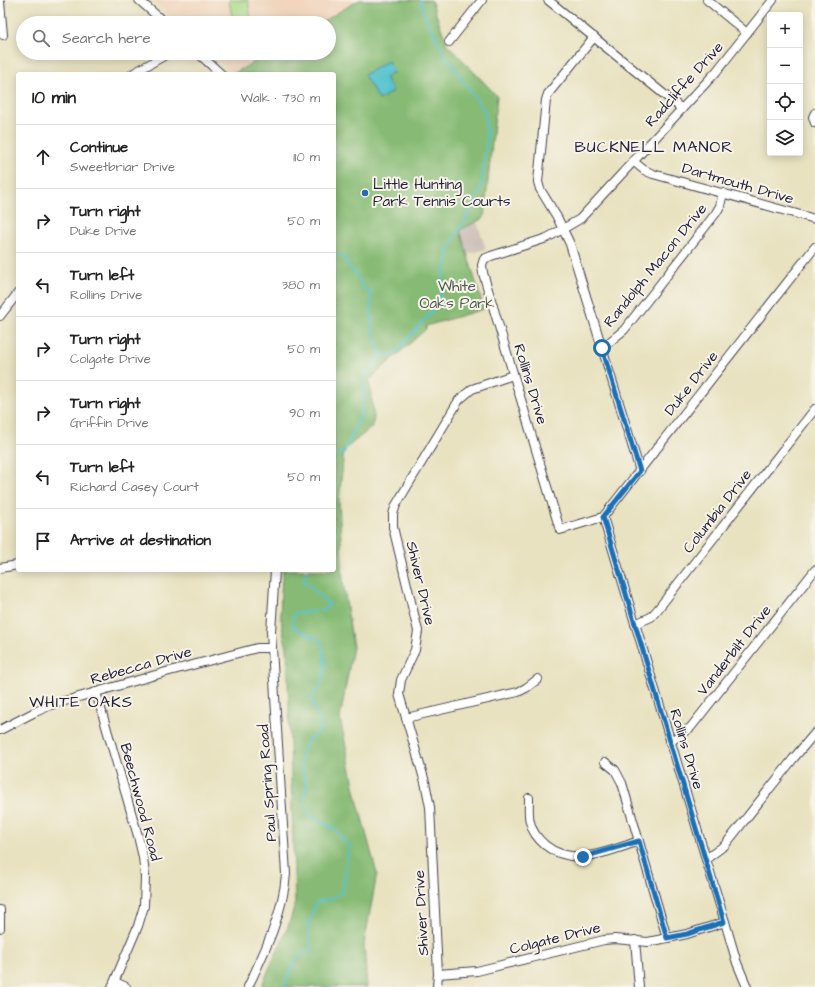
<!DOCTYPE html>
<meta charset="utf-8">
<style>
:root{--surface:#fff;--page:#f2f2f2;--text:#222;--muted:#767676;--line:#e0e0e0}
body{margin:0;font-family:"Architects Daughter",sans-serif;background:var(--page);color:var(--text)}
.controls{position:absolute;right:12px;top:12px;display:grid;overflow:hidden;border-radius:4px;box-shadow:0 2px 10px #0003}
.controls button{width:36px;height:36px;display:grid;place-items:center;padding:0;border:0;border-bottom:1px solid var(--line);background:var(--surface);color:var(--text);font:20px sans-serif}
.stop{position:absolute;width:12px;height:12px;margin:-9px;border:3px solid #1f6fb2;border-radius:50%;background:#fff}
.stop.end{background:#1f6fb2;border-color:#fff;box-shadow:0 1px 4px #0008}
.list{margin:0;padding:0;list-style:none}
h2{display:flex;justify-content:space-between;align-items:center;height:52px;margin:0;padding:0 16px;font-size:17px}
h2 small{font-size:13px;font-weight:400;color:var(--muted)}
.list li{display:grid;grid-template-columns:26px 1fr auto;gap:12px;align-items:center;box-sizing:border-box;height:64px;padding:0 16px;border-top:1px solid var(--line)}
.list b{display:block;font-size:15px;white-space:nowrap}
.list p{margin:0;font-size:13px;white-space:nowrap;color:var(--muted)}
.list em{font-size:13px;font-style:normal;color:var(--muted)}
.icon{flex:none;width:22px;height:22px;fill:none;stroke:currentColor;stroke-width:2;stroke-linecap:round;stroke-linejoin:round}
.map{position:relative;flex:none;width:815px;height:987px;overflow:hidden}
.search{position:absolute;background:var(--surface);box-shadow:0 2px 10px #0003;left:16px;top:16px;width:320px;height:44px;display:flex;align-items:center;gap:10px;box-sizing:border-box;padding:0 14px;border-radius:22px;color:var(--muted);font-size:15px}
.panel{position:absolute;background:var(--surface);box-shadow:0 2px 10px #0003;left:16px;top:72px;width:320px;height:500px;border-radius:4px}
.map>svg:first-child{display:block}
.built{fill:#f1d5bd}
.industrial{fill:#cec1ba}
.green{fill:#aadb89;stroke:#667e62}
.forest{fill:#87bb75;stroke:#546e58}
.water{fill:#57c3cf;stroke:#3c7285}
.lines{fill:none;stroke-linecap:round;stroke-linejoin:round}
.stream{stroke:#57c3cf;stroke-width:2}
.street-casing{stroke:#403f4f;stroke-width:10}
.street{stroke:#fff;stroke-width:8}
.route{stroke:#1f6fb2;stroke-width:5}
.poi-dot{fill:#1f6fb2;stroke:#f7f3e8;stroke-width:1.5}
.labels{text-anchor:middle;stroke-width:4;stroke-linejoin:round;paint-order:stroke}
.street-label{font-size:15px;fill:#22223b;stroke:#f7f3e8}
.poi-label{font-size:15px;fill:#22223b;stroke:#f7f3e8;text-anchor:start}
.park-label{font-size:15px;fill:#4b5a52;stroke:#f7f3e8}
.neighbourhood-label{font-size:16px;letter-spacing:1px;fill:#22223b;stroke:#f7f3e8}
</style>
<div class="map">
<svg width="815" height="987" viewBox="0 0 815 987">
<rect width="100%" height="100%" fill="#f7f3e8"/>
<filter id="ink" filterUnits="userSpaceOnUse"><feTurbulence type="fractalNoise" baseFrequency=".025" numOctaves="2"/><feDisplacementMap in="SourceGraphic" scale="8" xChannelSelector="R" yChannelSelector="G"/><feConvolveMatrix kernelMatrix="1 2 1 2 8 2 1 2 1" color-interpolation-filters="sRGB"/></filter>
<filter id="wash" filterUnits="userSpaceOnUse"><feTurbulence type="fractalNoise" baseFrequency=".012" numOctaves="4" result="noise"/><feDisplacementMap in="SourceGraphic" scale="16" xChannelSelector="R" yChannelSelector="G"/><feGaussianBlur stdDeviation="0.9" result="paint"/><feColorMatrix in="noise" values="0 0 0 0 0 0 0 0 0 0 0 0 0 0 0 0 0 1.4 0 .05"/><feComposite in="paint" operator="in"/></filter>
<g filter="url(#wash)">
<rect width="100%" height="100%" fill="#e8e2c0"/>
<!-- built -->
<g class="built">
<path d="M153,0H359L320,23H178Z"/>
<path d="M211,53H269L234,74Z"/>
</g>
<!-- industrial -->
<path class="industrial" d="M477,222L486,249L468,254L460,230Z"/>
<!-- green -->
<path class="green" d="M229,0H248L251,19L233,22Z"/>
<!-- forest -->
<path class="forest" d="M359,0H431L447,44L497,96L484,218L460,230L484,309L426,326V329L369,380L374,417L372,427L344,450L339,501L343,582L353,647L340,718L357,799L377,874L364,944L367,987H261L288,927L295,904L287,647C278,619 280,598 283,570H334V74H233L269,53H329V23H320Z"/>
<!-- water -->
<path class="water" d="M388,61L394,72L385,77L393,91L379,100L364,75Z"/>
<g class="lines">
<!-- stream -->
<g class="stream">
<path d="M334,256L341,255L345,257L346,262L359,279L363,289L371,291C371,312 370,337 383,355"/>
<path d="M334,455L344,453L363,409V377L383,355H394L439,303L444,272L451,243L466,220L482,185L487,134L484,111L443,52L424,13L420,0"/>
<path d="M284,987L296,959L311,949L308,924L317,902L331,899L343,891L346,864L350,846L333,828L313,818L303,804L307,784L301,765L303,749L308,740L322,730L311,699L321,684L326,664L321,641L293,627L294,613L323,611L329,604L304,581L307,570"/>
</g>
</g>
</g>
<g filter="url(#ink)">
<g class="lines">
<!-- street casing -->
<g class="street-casing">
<g id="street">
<path d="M139,0L165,23"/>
<path d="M548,0L682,109"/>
<path d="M707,0L747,33"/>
<path d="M773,0L716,72L580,219L547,238L491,256L484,259L482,265L483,273L560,530L603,517L815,247"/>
<path d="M0,2L3,35"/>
<path d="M594,37L548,94L546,100L538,182L540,189L557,217L570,244L640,471"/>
<path d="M449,42L482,0"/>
<path d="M198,53L221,74"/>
<path d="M132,74L169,53"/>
<path d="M815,113L813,117L815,123"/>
<path d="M633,161L644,170L653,174L815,219"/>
<path d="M0,316L18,293"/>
<path d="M602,348L624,330L716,213L720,206L723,193"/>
<path d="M603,517L725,922L737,963L747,987"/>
<path d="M0,568L18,565"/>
<path d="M635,624L651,617L658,609L815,409"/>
<path d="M96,692L138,836L143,857L145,877L144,906L138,926L112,987"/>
<path d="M406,718L518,692L526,688L538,679"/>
<path d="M0,730L33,713L51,705L166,672L257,648H272"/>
<path d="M670,742L691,727L815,570"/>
<path d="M605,762L615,770L622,783L667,938"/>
<path d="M529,798C529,806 528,815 530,822C532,831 538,839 545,845C573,868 609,851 639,841"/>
<path d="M706,859L725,845L793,759L815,733"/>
<path d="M0,910V928"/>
<path d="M635,940L639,987"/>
<path d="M438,974L477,971L604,940L615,939L648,942L687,934L725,922"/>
<path d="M115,982L126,987"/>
<path d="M248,987C265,951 283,914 286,874L271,632L275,570"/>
<path d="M437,987L438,974L430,807L425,782L399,694L401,680L415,650L418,631L393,527V514L396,505L459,400L472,389L513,375"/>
</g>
</g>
<!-- street -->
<use href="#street" class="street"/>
</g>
</g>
<g class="lines" filter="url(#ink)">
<!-- route -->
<path class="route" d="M583,857L639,841L667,938L687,934L724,922L603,517L640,471L602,348"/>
</g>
<!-- markers -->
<circle class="poi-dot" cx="365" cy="193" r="4"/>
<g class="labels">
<!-- street labels -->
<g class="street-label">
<text transform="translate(684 84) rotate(-48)" y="5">Radcliffe Drive</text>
<text transform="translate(738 183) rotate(16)" y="5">Dartmouth Drive</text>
<text transform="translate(655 265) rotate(-51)" y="5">Randolph Macon Drive</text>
<text transform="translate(691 383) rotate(-52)" y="5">Duke Drive</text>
<text transform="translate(531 384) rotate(73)" y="5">Rollins Drive</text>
<text transform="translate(717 511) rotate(-52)" y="5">Columbia Drive</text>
<text transform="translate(421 583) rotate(77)" y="5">Shiver Drive</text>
<text transform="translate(734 650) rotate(-52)" y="5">Vanderbilt Drive</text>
<text transform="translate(141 665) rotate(-16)" y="5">Rebecca Drive</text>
<text transform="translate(687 749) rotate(73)" y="5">Rollins Drive</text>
<text transform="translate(267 783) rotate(-94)" y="5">Paul Spring Road</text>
<text transform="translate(141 802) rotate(75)" y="5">Beechwood Road</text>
<text transform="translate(421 913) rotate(-93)" y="5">Shiver Drive</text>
<text transform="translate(555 938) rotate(-14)" y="5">Colgate Drive</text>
</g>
<!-- poi labels -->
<g class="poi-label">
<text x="373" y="189">Little Hunting<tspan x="373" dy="17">Park Tennis Courts</tspan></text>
</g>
<!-- park labels -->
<g class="park-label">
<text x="457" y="291">White<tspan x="457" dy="17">Oaks Park</tspan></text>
</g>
<!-- neighbourhood labels -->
<g class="neighbourhood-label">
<text x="654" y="152">BUCKNELL MANOR</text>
<text x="81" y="707">WHITE OAKS</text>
</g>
</g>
</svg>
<div class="controls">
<button>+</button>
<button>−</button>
<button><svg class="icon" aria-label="locate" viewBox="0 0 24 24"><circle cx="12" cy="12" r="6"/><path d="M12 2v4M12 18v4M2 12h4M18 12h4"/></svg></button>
<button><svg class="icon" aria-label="layers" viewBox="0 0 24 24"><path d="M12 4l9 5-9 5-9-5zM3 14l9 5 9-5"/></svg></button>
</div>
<div class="stop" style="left:602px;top:348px"></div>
<div class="stop end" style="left:583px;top:857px"></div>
<div class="search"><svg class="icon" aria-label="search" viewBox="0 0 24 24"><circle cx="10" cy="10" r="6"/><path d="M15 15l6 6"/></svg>Search here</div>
<section class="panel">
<h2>10 min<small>Walk · 730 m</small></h2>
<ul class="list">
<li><svg class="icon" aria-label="ahead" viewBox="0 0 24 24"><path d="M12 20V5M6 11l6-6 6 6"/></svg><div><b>Continue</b><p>Sweetbriar Drive</p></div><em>110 m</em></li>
<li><svg class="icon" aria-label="right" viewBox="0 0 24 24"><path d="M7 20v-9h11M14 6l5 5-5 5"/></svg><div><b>Turn right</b><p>Duke Drive</p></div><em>50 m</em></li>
<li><svg class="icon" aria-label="left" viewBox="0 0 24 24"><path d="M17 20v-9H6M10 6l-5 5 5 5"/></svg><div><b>Turn left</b><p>Rollins Drive</p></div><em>380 m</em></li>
<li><svg class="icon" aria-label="right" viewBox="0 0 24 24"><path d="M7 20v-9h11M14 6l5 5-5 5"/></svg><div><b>Turn right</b><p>Colgate Drive</p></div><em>50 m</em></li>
<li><svg class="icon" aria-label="right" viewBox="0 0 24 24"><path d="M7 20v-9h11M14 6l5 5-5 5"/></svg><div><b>Turn right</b><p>Griffin Drive</p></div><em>90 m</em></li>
<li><svg class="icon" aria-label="left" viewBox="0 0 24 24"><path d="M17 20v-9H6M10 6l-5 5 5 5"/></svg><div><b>Turn left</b><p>Richard Casey Court</p></div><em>50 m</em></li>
<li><svg class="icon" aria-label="arrive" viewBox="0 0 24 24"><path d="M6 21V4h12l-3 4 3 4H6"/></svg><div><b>Arrive at destination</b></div></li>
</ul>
</section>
</div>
